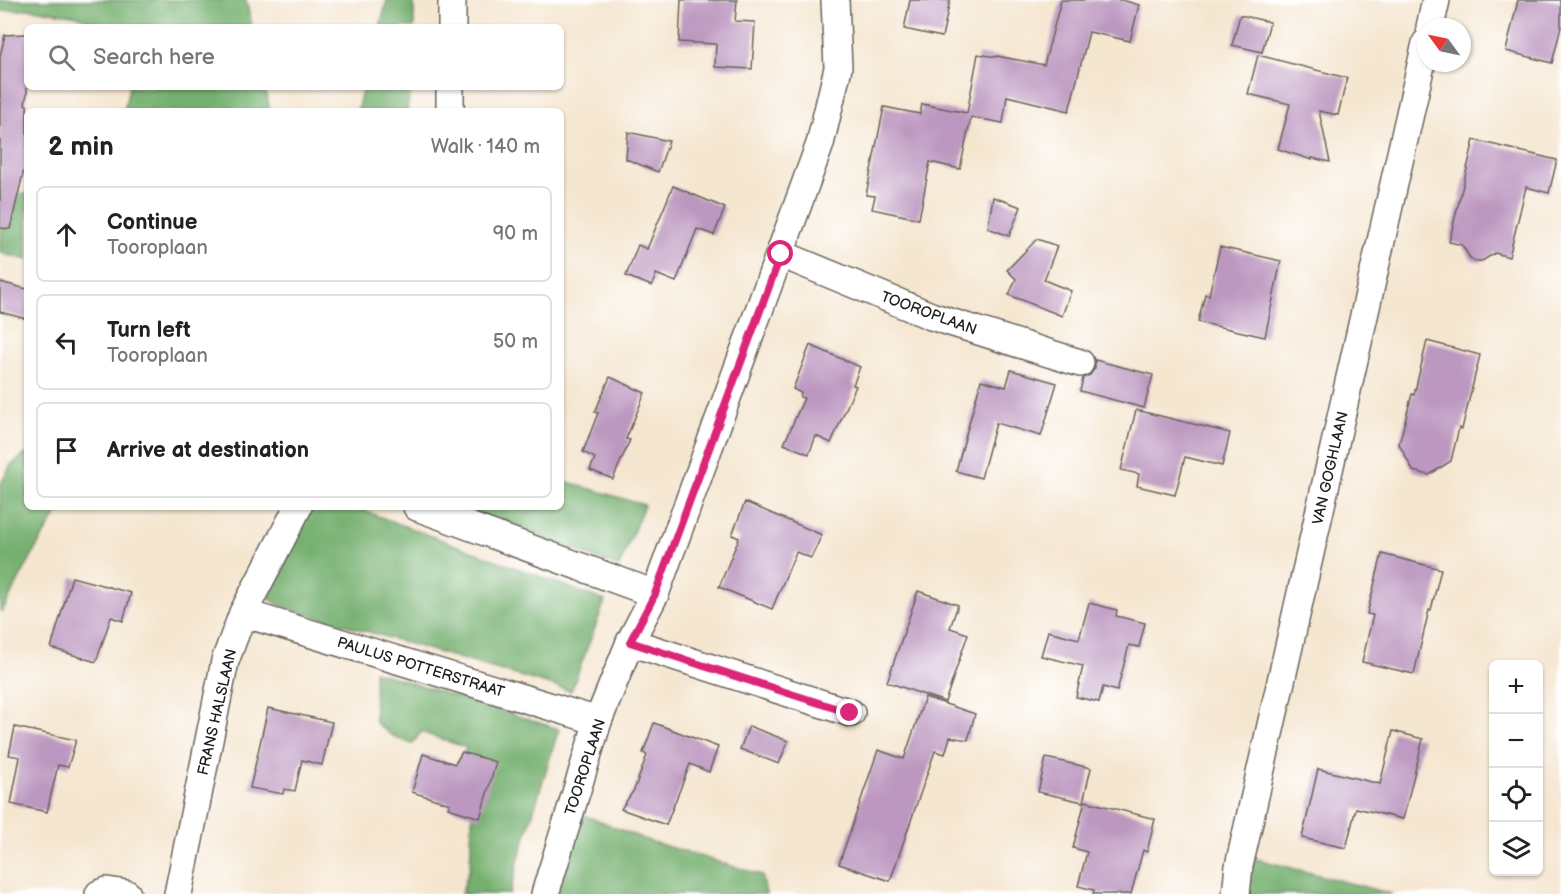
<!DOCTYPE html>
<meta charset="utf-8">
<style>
:root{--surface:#fff;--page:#f6f6f6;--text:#222;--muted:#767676;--line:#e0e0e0}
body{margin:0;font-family:"Balsamiq Sans",sans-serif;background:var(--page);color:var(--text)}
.controls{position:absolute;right:18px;bottom:18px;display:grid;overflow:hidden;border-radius:9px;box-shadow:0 2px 4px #0004}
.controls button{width:54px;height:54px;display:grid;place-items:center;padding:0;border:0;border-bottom:2px solid var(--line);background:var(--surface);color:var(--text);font:30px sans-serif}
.compass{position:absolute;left:1417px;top:18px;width:54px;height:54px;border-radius:50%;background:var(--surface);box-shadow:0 2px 4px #0004;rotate:303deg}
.stop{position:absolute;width:18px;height:18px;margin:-14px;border:4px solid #db2777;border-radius:50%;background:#fff}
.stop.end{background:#db2777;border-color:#fff;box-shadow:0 2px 6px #0008}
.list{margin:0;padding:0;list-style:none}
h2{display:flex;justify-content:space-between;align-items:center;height:78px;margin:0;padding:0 24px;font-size:26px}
h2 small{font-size:20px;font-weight:400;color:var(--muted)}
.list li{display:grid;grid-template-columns:39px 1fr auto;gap:18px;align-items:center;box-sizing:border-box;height:96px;margin:0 12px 12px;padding:0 12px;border:2px solid var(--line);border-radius:9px}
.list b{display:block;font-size:22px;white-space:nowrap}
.list p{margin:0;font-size:20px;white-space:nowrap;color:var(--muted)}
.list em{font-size:20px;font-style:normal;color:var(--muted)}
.icon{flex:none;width:33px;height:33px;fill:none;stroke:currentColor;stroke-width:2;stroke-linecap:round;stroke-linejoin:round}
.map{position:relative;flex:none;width:1561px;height:894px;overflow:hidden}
.search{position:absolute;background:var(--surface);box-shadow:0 2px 4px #0004;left:24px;top:24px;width:540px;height:66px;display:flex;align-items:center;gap:15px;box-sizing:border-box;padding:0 21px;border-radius:9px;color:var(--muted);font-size:22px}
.panel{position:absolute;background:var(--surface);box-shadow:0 2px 4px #0004;left:24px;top:108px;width:540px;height:402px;border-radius:9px}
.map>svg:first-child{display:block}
.forest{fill:#76b06f;stroke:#496646;stroke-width:1.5}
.building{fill:#bc97c0}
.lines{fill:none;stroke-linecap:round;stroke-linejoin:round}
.minor-casing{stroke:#68635b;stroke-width:30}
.minor{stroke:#fff;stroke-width:27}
.route{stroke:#db2777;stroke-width:8}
.labels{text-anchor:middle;stroke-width:4.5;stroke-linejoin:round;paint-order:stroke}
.street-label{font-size:15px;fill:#1c1c1c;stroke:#fff}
</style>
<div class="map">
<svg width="1561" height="894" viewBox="0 0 1561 894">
<rect width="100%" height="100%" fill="#fff"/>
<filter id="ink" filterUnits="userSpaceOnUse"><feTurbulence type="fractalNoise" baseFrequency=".0167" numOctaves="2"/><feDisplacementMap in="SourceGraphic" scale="12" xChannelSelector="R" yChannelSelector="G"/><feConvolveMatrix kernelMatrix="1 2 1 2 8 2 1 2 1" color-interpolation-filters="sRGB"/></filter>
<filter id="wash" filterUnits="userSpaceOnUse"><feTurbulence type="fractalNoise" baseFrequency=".008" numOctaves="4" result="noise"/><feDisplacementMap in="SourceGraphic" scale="24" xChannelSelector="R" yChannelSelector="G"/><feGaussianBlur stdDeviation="1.35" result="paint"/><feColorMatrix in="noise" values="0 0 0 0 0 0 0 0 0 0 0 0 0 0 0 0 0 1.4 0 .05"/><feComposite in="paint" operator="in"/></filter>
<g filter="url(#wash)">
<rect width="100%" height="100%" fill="#f5e6d0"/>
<!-- forest -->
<g class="forest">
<path d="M0,0H246L252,27H101L79,16L32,9L0,11Z"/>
<path d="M387,0H414V27H380Z"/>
<path d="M129,87H265L270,111H124Z"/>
<path d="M363,87H411L407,111H357Z"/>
<path d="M0,191L10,194H27V260L0,253Z"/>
<path d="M27,453V507H61L36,548L2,612L0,611V485L11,465Z"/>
<path d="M561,480L644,505L619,567L461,507H561Z"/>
<path d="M304,507H354L605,601L571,691L280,606L263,594Z"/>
<path d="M374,671L559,729L518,861L510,894H461L470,867L474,776L460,759L467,748L421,732L412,744L391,735L375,722Z"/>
<path d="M574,811L646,840L762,875L766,894H549Z"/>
<path d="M1249,857L1392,894H1242Z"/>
</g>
<g id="blocks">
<!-- building -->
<g class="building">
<path d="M681,0H737L735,21L755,22L752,69L715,67L716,44L679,42Z"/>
<path d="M910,0H950L942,37L904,29Z"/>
<path d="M1061,0H1122L1139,5L1130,41L1089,32L1069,111L1007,96L1003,123L971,117L960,169L930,162L919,219L872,209L875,196L866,195L884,107L920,114L922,104L967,113L978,54L996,57L997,56L1044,65Z"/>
<path d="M1518,0H1561V27L1552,63L1506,51Z"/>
<path d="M1240,15L1270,22L1262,52L1232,45Z"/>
<path d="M27,34V93L25,104L27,105V157L10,229L0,228V56L5,35Z"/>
<path d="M1258,55L1347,78L1338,115L1319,111L1330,162L1312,158V160L1278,149L1290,104L1248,94Z"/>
<path d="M628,132L669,141L658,172L626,159Z"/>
<path d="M1474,140L1557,160L1549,193L1526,187L1509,257L1495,253L1482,261H1475L1470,258L1462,245L1449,242Z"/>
<path d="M673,186L725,208L714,235L697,229L676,282L656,274L652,286L626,276L638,245L647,249Z"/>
<path d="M993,197L1021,207L1009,236L988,228Z"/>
<path d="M1037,239L1057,246L1044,280L1071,291L1062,316L1009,295L1016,279L1007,270Z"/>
<path d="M1220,247L1281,261L1265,337L1198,322L1205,294L1209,295Z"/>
<path d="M0,282L27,289V319L0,312Z"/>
<path d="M1427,341L1480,355L1462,429L1459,428L1451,461L1429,475L1413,471L1399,444L1412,394L1414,395Z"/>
<path d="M810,345L860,367L853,385L856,386L831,443L816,436L809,454L784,444L804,398L800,397L801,393L793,389Z"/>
<path d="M1095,360L1153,375L1144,408L1080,391L1083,378L1090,375L1095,368Z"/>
<path d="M1011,370L1057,383L1041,436L996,423L981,478L956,471L981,380L1006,387Z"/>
<path d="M610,377L645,393L626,439L630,440L613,479L590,470L595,458L583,452L598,413L595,412Z"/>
<path d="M1136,410L1230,433L1222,466L1185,457L1175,495L1137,486L1139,474L1121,470Z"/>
<path d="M745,502L822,535L811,558L796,552L772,609L719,587L739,538L732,535Z"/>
<path d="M1382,554L1441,569L1431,610H1429L1414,674L1362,662L1373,615L1367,614Z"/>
<path d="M72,577L131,593L123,621L111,617L96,662L51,648Z"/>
<path d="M918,591L958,605L950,628L968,634L945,702L887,682Z"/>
<path d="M1089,603L1117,610L1116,616L1145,623L1139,647L1129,645L1117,691L1103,687L1099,702L1076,697L1083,666L1041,656L1048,631L1079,639Z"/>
<path d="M925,697L975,714L968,740L950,737L945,754L935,751L890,881L839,864L878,750L904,759Z"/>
<path d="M268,708L332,722L322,765L302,760L295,791L284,789L283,794L250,788Z"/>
<path d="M654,723L718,747L709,772L690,764L666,825L621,809L634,790L647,755L643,753Z"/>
<path d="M749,726L788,741L779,764L740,749Z"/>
<path d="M15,727L76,740L68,767L58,765L47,812L11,804L20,757L9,755Z"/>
<path d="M1393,731L1423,739L1403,819L1356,808L1346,848L1302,838L1318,769L1380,784Z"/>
<path d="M462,752L496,762L480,818L448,808L450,804L412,792L423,754L455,764Z"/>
<path d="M1046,758L1091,768L1083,802L1038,792Z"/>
<path d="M1085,801L1155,819L1147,852L1143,850L1131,894H1093L1094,890L1078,886L1087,852L1073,848Z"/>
</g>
</g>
</g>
<g filter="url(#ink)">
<use href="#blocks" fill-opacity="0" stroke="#68635b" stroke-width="1.5"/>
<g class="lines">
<!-- minor casing -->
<g class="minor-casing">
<g id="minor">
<path d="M452,27V0"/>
<path d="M1430,27L1436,0"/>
<path d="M450,111V87"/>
<path d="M781,254L931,316L1080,363"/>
<path d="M417,507L655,594"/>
<path d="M243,613L598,721"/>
<path d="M630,642L851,713"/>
<path d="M99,894L107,891L127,894"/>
<path d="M178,894L225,661L243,613L298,507"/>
<path d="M545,894L598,721L630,642L655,594L820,144L838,68L835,0"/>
<path d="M1236,894L1239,866L1426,43"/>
</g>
</g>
<!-- minor -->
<use href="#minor" class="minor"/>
</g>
</g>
<g class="lines" filter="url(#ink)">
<!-- route -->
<path class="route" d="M781,254L655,594L630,642L850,713"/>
</g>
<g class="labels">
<!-- street labels -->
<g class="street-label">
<text transform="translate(929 313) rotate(20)" y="5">TOOROPLAAN</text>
<text transform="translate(1330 468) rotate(-77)" y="5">VAN GOGHLAAN</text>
<text transform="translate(421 667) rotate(17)" y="5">PAULUS POTTERSTRAAT</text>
<text transform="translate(217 712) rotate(-77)" y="5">FRANS HALSLAAN</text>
<text transform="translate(585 767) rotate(-72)" y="5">TOOROPLAAN</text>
</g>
</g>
</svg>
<div class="controls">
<button>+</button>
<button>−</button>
<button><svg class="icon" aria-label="locate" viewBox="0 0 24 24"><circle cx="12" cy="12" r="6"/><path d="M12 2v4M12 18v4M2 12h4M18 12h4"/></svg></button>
<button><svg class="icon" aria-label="layers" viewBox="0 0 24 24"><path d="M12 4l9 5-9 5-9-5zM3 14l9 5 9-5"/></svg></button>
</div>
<svg class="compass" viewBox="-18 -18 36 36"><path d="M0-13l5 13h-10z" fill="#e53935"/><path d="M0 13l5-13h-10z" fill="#767676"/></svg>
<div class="stop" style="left:781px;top:254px"></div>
<div class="stop end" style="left:850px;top:713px"></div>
<div class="search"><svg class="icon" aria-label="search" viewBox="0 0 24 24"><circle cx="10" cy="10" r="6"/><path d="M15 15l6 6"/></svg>Search here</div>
<section class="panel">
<h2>2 min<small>Walk · 140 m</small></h2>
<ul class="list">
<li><svg class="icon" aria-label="ahead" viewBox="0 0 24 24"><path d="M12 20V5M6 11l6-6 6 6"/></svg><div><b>Continue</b><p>Tooroplaan</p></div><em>90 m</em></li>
<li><svg class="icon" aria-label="left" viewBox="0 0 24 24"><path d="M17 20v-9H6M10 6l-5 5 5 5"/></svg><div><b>Turn left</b><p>Tooroplaan</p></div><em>50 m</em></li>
<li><svg class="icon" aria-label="arrive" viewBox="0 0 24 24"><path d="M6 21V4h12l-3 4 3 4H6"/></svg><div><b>Arrive at destination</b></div></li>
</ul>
</section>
</div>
